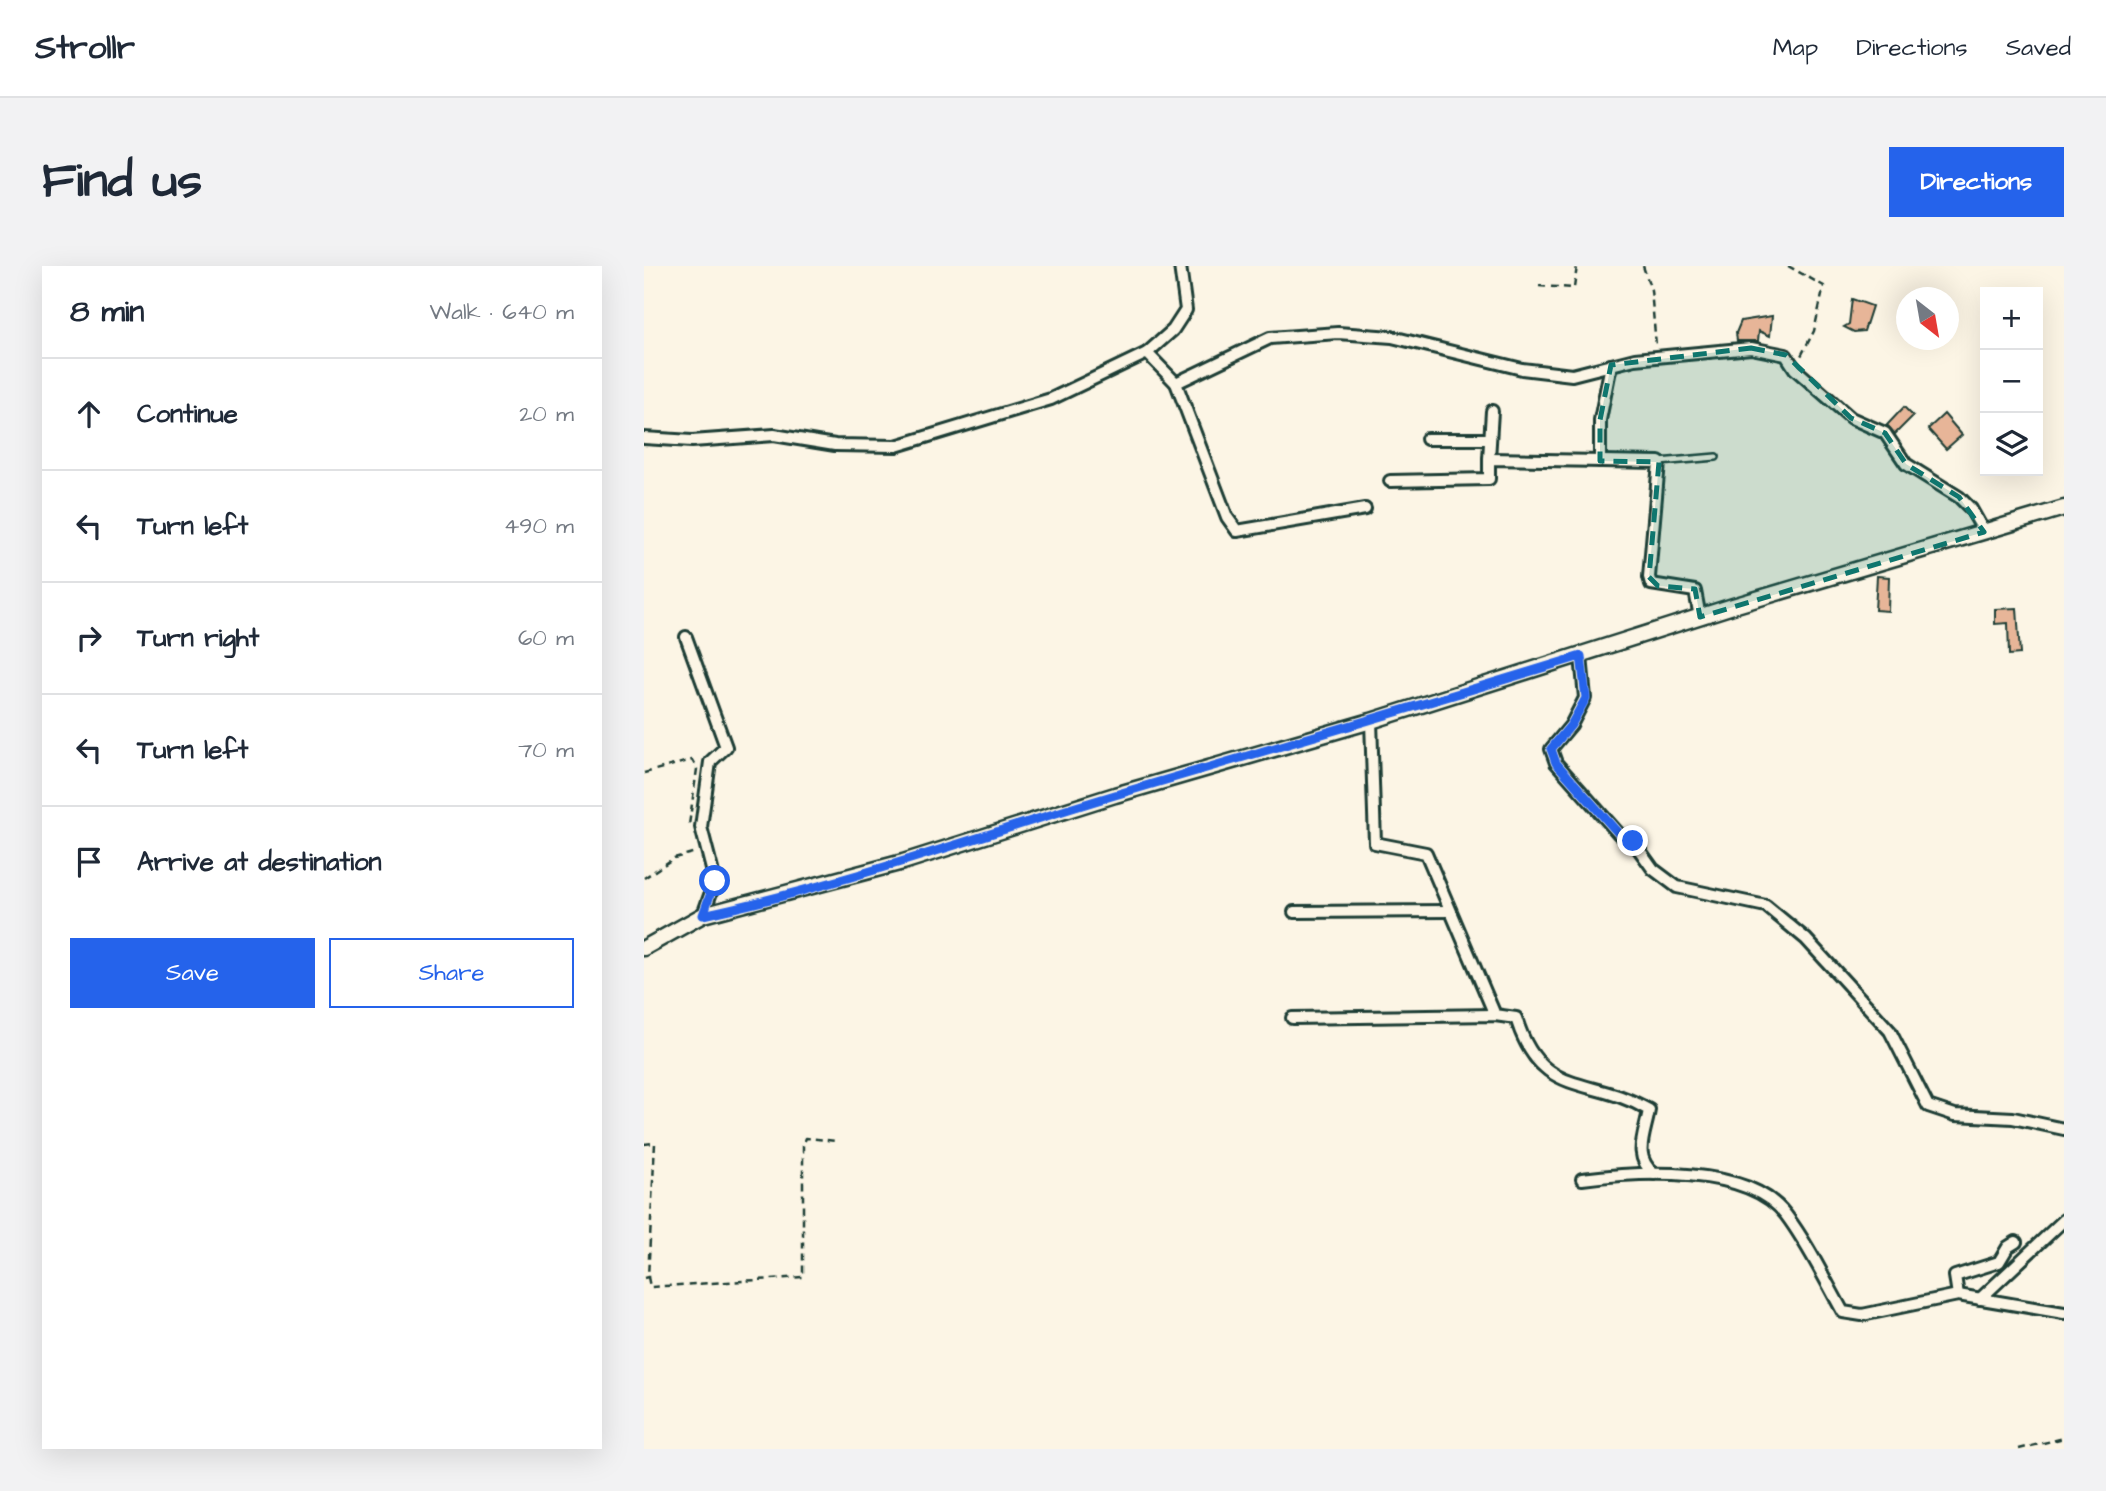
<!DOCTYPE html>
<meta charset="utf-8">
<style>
:root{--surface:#fff;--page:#f2f2f3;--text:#1f2937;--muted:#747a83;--line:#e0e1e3;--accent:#2563eb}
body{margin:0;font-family:"Architects Daughter",sans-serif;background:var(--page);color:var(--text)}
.controls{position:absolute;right:21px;top:21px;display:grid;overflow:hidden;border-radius:0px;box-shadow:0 7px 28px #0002}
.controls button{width:63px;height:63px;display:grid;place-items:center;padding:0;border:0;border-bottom:2px solid var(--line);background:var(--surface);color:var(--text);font:35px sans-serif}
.compass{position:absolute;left:1252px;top:21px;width:63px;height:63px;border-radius:50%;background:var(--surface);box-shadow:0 7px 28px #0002;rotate:149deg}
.stop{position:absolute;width:21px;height:21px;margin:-16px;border:5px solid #2563eb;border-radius:50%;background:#fff}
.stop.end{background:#2563eb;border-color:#fff;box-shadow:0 2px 7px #0008}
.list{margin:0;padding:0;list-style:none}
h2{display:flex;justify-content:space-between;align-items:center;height:91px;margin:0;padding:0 28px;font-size:30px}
h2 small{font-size:23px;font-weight:400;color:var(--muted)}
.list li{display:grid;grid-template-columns:46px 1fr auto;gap:21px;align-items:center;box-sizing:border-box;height:112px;padding:0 28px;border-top:2px solid var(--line)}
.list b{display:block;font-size:26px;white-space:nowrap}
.list em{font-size:23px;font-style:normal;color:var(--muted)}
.actions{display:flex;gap:14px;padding:21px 28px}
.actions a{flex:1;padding:16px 0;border:2px solid var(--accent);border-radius:0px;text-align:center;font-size:24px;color:var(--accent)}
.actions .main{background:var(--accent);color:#fff}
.icon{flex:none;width:38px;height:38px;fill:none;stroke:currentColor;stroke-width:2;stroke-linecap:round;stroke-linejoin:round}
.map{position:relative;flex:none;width:1420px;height:1183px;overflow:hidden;border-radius:0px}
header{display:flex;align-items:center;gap:42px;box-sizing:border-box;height:98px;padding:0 35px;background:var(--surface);border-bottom:2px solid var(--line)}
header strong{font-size:33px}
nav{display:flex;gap:38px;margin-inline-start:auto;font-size:24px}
.intro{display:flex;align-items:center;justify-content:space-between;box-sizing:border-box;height:168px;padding:0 42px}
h1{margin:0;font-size:49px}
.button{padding:18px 32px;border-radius:0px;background:var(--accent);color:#fff;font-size:24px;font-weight:700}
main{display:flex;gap:42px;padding:0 42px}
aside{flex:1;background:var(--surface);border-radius:0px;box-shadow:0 7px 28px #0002}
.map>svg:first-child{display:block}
.building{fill:#e7b598;stroke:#1f3d34;stroke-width:2}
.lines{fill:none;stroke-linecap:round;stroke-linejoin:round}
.service-casing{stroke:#1f3d34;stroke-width:10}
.minor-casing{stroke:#1f3d34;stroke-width:16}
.tertiary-casing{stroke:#1f3d34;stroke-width:19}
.path{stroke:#1f3d34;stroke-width:2.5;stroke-dasharray:7 5;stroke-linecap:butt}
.service{stroke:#fcf5e5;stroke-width:5}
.minor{stroke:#fcf5e5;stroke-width:10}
.tertiary{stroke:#fcf5e5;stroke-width:14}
.route{stroke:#2563eb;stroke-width:9}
.marked{fill:#0f766e;fill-opacity:0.2;stroke:#0f766e;stroke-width:5;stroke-dasharray:14 9;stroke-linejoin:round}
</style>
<header>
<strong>Strollr</strong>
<nav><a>Map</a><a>Directions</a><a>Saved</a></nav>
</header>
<div class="intro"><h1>Find us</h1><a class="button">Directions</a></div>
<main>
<aside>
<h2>8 min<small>Walk · 640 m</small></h2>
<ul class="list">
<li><svg class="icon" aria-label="ahead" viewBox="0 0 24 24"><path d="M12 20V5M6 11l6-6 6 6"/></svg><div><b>Continue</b></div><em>20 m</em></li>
<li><svg class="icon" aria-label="left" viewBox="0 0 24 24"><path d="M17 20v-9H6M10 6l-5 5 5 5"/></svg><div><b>Turn left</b></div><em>490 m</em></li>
<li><svg class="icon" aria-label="right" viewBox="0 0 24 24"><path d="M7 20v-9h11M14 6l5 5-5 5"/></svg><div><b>Turn right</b></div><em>60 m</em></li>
<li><svg class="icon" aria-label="left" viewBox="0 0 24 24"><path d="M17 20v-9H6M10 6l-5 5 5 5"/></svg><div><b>Turn left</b></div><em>70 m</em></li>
<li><svg class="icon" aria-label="arrive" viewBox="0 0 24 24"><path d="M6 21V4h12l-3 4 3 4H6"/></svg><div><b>Arrive at destination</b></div></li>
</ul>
<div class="actions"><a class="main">Save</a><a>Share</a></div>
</aside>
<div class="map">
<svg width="1420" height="1183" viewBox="0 0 1420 1183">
<rect width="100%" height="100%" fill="#fcf5e5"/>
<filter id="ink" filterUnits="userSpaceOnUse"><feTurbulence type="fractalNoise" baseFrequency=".0143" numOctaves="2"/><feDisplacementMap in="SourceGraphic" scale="14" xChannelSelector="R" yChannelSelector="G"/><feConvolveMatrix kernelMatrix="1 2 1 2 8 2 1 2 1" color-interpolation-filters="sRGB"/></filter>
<g filter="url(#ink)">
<!-- building -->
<g class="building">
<path d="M1208,33L1228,40L1220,65L1210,66L1200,61L1205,58Z"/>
<path d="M1128,50L1126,70L1115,65L1114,75H1093L1092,67L1097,55Z"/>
<path d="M1260,141L1269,150L1251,168L1243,159Z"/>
<path d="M1300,148L1318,169L1302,183L1284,163Z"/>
<path d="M1233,310L1245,311L1244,345L1231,344Z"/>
<path d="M1373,342L1376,388L1365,389L1364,357L1351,358V343Z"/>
</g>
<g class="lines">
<!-- service casing -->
<g class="service-casing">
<path id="service" d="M1015,196L1072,191"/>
</g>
<!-- minor casing -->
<g class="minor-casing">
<g id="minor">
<path d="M503,87L529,64L542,44L536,0"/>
<path d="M532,117L626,72L694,67L748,71L878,103L928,109L991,93L1107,82L1142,89L1151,103L1207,152L1241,167L1262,198L1315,231L1327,243L1340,266"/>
<path d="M0,172L48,175L130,169L191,179L252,180L407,133L503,87L532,117L583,251L593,265L721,243"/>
<path d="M783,173H846"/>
<path d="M845,193L848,145"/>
<path d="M956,195V154L967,99"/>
<path d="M746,215L845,213V193L1015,196L1005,311L1007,318L1051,325L1056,351"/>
<path d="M42,371L82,481L66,496L57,561L71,615L59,649"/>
<path d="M937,390L941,432L927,459L907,483L912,497L975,568L989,575L1009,603L1033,621L1122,640L1162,673L1246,765L1284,840L1311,849L1369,852L1420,863"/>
<path d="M727,455L731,577L782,587L851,749"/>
<path d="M650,646L806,645"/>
<path d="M648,752L851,749L872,752C897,834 946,809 1005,844C1001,869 988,890 1010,908"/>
<path d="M938,913C994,906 1104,898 1142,949C1164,978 1181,1014 1199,1046L1218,1049L1314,1029L1420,1047"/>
<path d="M1314,1029L1311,1010L1355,996L1364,981L1372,976"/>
<path d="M1336,1033L1420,954"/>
</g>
</g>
<!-- tertiary casing -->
<g class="tertiary-casing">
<path id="tertiary" d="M0,682L59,649L259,596L471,529L727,455L1089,340L1420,242"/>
</g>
<!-- path -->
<g class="path">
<path d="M999,0L1007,24L1012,79"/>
<path d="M1144,0L1180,20L1170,65L1157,90"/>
<path d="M895,20L930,22L933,0"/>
<path d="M0,507L48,494L53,503L45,559"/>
<path d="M0,612L30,592L52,586"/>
<path d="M0,878L11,877L4,1011L0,1012"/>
<path d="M4,1011L6,1021L159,1011V879L162,872L193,875"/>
<path d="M1375,1183L1420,1172"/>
</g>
<!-- service -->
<use href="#service" class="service"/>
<!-- minor -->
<use href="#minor" class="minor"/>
<!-- tertiary -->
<use href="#tertiary" class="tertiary"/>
</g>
</g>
<g class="lines" filter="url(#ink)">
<!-- route -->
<path class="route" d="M71,615L59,649C199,619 334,570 471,529C626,483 782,438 937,390L942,432L927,459L907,483L912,497L975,568L989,575"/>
</g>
<!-- marked area -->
<path class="marked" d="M1107,82L1142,89L1207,152L1241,167L1262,198L1315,231L1340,266L1056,351L1051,323L1014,320L1005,311L1015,196L956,195V154L967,99Z"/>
</svg>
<div class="controls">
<button>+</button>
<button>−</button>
<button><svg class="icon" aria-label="layers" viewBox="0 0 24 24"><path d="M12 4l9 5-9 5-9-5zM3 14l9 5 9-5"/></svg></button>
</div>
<svg class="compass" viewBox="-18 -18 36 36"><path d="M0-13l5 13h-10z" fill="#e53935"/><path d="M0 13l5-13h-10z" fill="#747a83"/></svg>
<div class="stop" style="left:71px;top:615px"></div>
<div class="stop end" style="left:989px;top:575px"></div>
</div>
</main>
